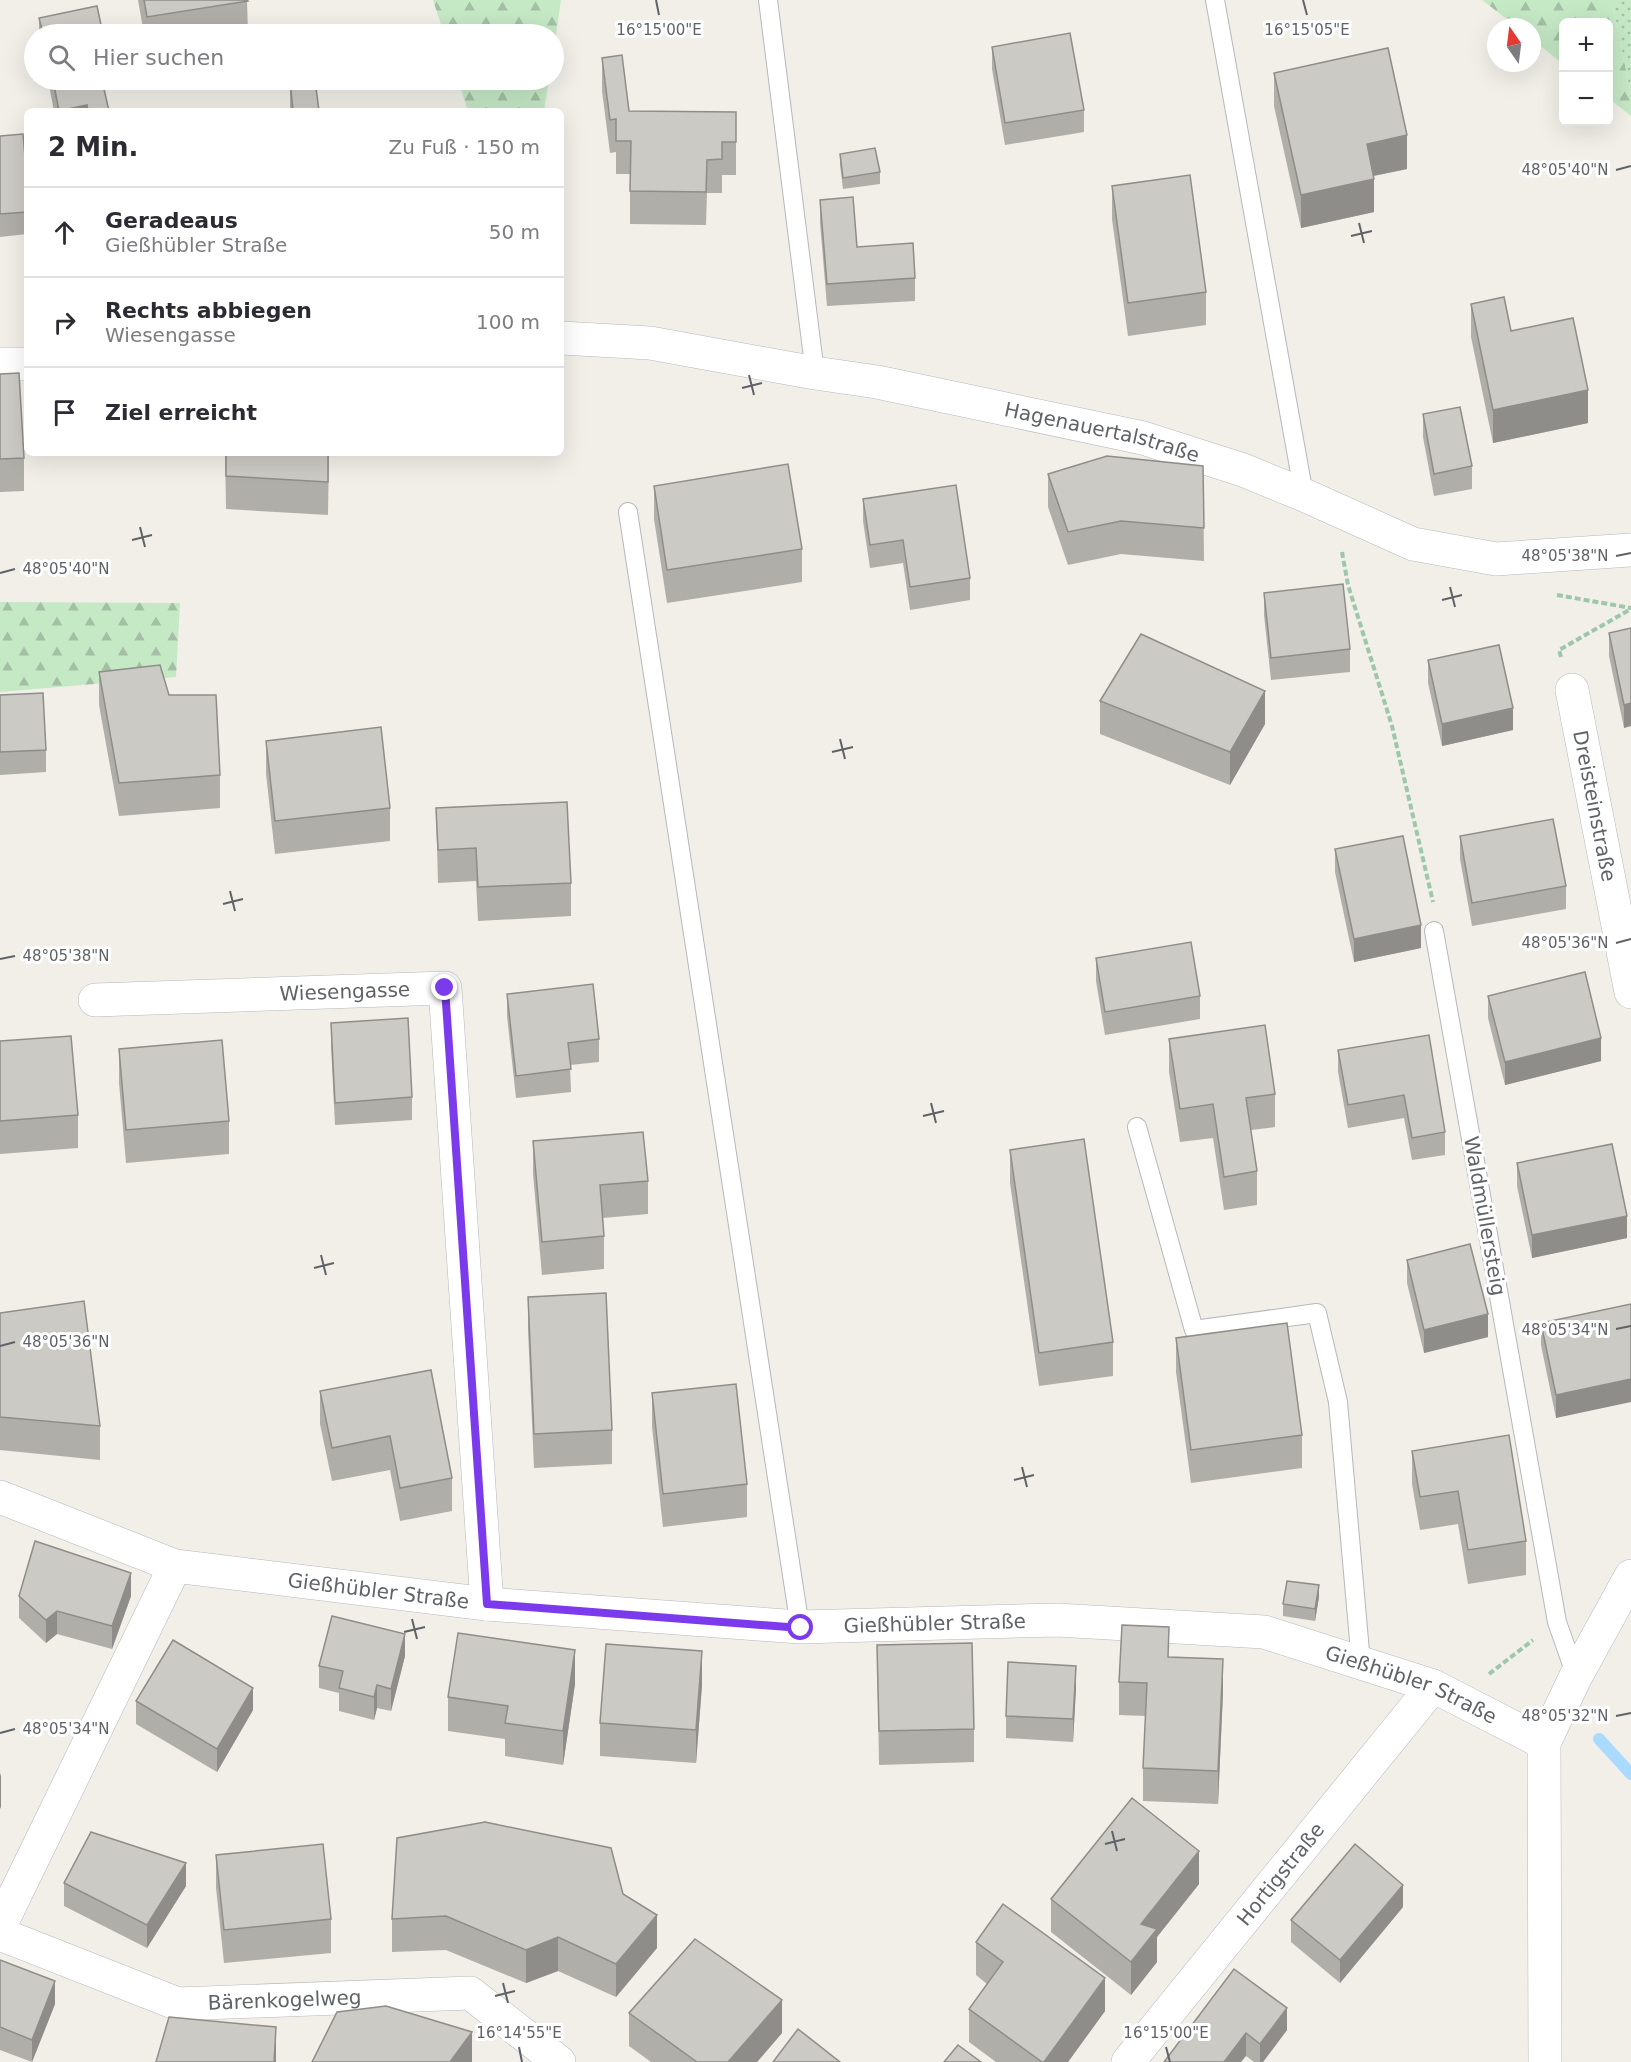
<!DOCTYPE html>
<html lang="de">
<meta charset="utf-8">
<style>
:root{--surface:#fff;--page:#f7f7f7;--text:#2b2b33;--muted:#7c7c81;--line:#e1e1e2}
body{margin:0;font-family:"DejaVu Sans",sans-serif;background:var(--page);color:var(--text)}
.controls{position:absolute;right:18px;top:18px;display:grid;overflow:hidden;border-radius:9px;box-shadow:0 6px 24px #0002}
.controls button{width:54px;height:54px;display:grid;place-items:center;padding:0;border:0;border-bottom:2px solid var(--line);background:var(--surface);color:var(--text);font:30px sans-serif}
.compass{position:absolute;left:1487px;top:18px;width:54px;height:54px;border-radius:50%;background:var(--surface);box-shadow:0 6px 24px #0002;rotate:346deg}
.stop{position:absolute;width:18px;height:18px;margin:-14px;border:4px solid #7c3aed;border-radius:50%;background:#fff}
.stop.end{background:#7c3aed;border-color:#fff;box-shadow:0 2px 6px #0008}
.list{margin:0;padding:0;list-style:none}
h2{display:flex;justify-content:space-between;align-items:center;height:78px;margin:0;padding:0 24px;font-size:26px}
h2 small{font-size:20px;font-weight:400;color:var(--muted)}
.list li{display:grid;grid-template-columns:39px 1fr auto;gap:18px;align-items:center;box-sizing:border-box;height:90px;padding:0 24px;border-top:2px solid var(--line)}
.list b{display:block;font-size:22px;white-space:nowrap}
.list p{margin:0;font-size:20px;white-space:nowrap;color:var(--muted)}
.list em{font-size:20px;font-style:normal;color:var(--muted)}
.icon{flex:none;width:33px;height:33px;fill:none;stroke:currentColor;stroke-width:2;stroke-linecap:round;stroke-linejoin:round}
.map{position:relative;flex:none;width:1631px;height:2062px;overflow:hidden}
.search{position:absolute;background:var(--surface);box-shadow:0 6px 24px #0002;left:24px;top:24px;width:540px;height:66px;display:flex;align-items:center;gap:15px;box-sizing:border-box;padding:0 21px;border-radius:33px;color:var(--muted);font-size:22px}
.panel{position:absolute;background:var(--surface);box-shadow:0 6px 24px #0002;left:24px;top:108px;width:540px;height:348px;border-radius:9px}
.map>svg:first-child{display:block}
.forest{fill:url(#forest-firs)}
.garden{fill:url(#garden-dots)}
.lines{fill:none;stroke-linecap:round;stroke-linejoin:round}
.stream{stroke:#aadaff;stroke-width:12}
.lane-casing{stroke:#b5b8bc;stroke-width:20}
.street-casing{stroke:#b5b8bc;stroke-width:34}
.path{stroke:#9cc7a9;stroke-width:4;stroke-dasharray:6 3;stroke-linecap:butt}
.lane{stroke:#fff;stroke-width:18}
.street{stroke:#fff;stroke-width:33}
.wall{fill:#afaea9}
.shaded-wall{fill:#8f8d8a}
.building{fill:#cccac5;stroke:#8f8d8a;stroke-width:1.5}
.route{stroke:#7c3aed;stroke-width:8}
.ticks{fill:none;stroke:#5f6368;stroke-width:2}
.labels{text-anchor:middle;stroke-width:6;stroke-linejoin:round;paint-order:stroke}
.street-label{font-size:20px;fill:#5f6368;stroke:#fff}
.ticks-label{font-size:15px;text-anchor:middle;fill:#5f6368;stroke:#fff;stroke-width:6;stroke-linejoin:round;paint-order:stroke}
</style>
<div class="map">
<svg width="1631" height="2062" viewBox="0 0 1631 2062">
<defs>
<pattern id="forest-firs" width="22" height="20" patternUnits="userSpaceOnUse" patternTransform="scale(1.5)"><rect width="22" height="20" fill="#c5e8c5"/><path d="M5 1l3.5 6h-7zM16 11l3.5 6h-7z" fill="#a3c0a4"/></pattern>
<pattern id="garden-dots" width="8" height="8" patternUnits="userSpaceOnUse" patternTransform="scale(1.5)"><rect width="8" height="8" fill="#c5e8c5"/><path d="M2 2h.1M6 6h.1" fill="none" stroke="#a3c0a4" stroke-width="1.8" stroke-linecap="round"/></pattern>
</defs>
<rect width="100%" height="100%" fill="#f1efe8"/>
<!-- forest -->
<g class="forest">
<path d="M433,0H561L554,49V34H444Z"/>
<path d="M1482,0H1612L1631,95V116L1609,99L1608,22H1564L1563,64L1532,39V27H1517Z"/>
<path d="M458,80H549L544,111H468Z"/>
<path d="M0,602L180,603L176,677L0,692Z"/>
</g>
<!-- garden -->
<path class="garden" d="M1612,0H1631V95Z"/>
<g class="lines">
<!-- stream -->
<path class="stream" d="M1599,1739L1631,1774"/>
<!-- lane casing -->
<g class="lane-casing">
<g id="lane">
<path d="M768,0L815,373"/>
<path d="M1215,0L1304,495"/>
<path d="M628,512L800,1627"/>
<path d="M1434,931L1557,1622L1576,1676"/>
<path d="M1137,1127L1194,1330L1317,1313L1338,1402L1361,1663"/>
</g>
</g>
<!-- street casing -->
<g class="street-casing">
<g id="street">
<path id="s1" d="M561,338L650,343L815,373L877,382L1143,438L1243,470L1304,495L1413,544L1496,559L1631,550"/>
<path d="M0,364H27"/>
<path id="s2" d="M1572,690L1631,992"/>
<path id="s3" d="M95,1000L445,988L487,1604"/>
<path id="s4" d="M0,1497L175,1566L487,1604L800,1627L1057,1620L1264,1632L1433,1686L1544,1743L1545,2062"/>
<path d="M1544,1743L1576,1676L1631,1576"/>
<path d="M0,1926L175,1566"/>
<path id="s5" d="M0,1934L178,2004L470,1993L559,2062"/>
<path id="s6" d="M1128,2062L1433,1686"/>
</g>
</g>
<!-- path -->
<g class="path">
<path d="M1342,552L1348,585L1392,726L1433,902"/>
<path d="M1557,595L1631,608"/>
<path d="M1561,657L1559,650L1631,609"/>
<path d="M1489,1674L1533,1640"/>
</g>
<!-- lane -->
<use href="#lane" class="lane"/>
<!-- street -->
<use href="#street" class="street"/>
</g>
<!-- wall -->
<g class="wall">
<path d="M138,0H247L248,34H144Z"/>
<path d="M39,18L103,34H39Z"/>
<path d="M992,47L1084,110V132L1005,145L992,69Z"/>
<path d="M602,58L629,111L736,112V175H722V193H707L706,225L630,224V174H616V152L610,153L602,91Z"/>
<path d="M1274,73L1407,169L1374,176V212L1301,228L1274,106Z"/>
<path d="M48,80H102L109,111H54Z"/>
<path d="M290,81L319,111H290Z"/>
<path d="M0,136L27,180V234L0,237Z"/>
<path d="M840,154L880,172V184L843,189L840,165Z"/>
<path d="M1112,186L1206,292V325L1128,336L1112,219Z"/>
<path d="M820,200L857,247L915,278V301L827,306L820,223Z"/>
<path d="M1471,304L1511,331L1588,423L1493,443L1471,337Z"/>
<path d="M0,374L24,458V491L0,492Z"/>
<path d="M1423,414L1472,466V489L1434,496L1423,437Z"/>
<path d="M225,453H329L328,515L226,509Z"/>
<path d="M1203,466L1204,561L1121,554L1068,565L1048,507V474Z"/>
<path d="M654,486L802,549V582L667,603L654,519Z"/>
<path d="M863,499L970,578V600L910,610L903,563L870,568L863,521Z"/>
<path d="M1264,593L1350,649V672L1271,680L1264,615Z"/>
<path d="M1631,628L1624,728L1609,656V633Z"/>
<path d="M1428,660L1513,730L1442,746L1428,683Z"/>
<path d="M99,672L169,695L220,775V808L119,816L99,705Z"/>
<path d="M0,695L46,750V772L0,775Z"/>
<path d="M1100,701L1265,724L1230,785L1100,734Z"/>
<path d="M266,741L390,808V841L275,854L266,774Z"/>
<path d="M436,808L571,883V916L478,921L476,881L438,883Z"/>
<path d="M1460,836L1566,886V909L1472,926L1460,859Z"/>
<path d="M1335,849L1421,948L1354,962L1335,872Z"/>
<path d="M1096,958L1200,996V1019L1105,1035L1096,981Z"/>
<path d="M507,994L599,1039V1062L570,1065L571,1092L516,1098L507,1016Z"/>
<path d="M1488,996L1601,1061L1505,1085L1488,1018Z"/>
<path d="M331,1023L412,1097V1120L335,1125L331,1046Z"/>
<path d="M1429,1035L1445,1132V1155L1412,1160L1404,1118L1348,1128L1338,1072V1050Z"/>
<path d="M1169,1039L1275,1094V1127L1251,1130L1257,1171V1205L1224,1210L1213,1138L1180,1142L1169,1072Z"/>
<path d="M0,1041L78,1115V1148L0,1154Z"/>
<path d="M119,1049L229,1121V1154L126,1163L119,1083Z"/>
<path d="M533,1141L648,1181V1214L603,1218L604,1236V1269L542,1275L533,1174Z"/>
<path d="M1010,1150L1113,1342V1376L1039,1386L1010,1183Z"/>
<path d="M1517,1163L1627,1238L1532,1258L1517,1186Z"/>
<path d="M1407,1260L1488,1337L1424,1353L1407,1283Z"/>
<path d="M528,1297L612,1430V1464L534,1468L528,1330Z"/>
<path d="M1631,1304L1556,1418L1541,1345V1323Z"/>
<path d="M0,1313L100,1426V1460L0,1450Z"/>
<path d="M1176,1338L1302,1435V1468L1191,1483L1176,1372Z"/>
<path d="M320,1391L452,1478V1511L400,1521L390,1470L332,1481L320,1424Z"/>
<path d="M652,1393L747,1484V1517L663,1527L652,1427Z"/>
<path d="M1412,1451L1526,1541V1575L1468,1584L1458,1524L1420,1530L1412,1484Z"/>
<path d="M19,1596H131L112,1649L57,1634L46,1643L19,1618Z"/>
<path d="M1319,1597L1315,1621L1283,1616V1604Z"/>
<path d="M877,1645L974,1729V1762L879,1765Z"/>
<path d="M405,1656L391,1711L377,1708L374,1720L339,1711V1693L319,1688V1666Z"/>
<path d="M1169,1657L1223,1692L1218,1804L1143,1801V1768L1146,1716L1119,1715V1682Z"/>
<path d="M575,1684L563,1765L505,1756V1739L448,1731V1697Z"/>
<path d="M702,1685L696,1763L600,1756V1723Z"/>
<path d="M1076,1688L1073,1742L1006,1738V1716Z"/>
<path d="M136,1701L253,1710L217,1772L136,1724Z"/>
<path d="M216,1855L331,1919V1953L224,1963L216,1888Z"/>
<path d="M64,1883L186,1886L147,1948L64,1906Z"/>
<path d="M1199,1884L1157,1937V1962L1131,1995L1051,1932V1899Z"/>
<path d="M623,1894L657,1948L616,1997L558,1971L526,1983L446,1950L392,1952V1919Z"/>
<path d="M1403,1907L1340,1983L1291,1942V1920Z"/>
<path d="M976,1942L1105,2011L1068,2062H996L969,2042V2009L987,1984L976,1975Z"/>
<path d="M0,1960L55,2004L32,2062L0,2050Z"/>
<path d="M1234,1969L1287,2030L1263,2062H1254L1246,2056Z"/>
<path d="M629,2013L782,2033L757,2062H651L629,2046Z"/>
</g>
<!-- shaded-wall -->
<g class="shaded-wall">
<path d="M87,105V111H62Z"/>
<path d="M1407,135V169L1367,177V144Z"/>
<path d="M1374,179V212L1301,228V195Z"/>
<path d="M1588,390V423L1493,443V410Z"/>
<path d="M1265,691V724L1230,785V752Z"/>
<path d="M1631,703V726L1624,728V705Z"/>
<path d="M1513,708V730L1442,746V724Z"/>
<path d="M1421,925V948L1354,962V939Z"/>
<path d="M1601,1038V1061L1505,1085V1062Z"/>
<path d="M1627,1216V1238L1532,1258V1235Z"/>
<path d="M1488,1314V1337L1424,1353V1330Z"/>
<path d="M1631,1379V1402L1556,1418V1395Z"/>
<path d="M131,1573V1596L112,1649V1626Z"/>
<path d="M1319,1585V1597L1315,1621V1609Z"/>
<path d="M57,1611V1634L46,1643V1620Z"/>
<path d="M405,1634V1656L391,1711V1689Z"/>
<path d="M575,1650V1684L563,1765V1731Z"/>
<path d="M702,1651V1685L696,1763V1730Z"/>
<path d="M1223,1659V1692L1218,1804V1771Z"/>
<path d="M1076,1666V1688L1073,1742V1719Z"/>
<path d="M377,1685V1708L374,1720V1697Z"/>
<path d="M253,1688V1710L217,1772V1749Z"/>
<path d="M1,1773V1807L0,1809V1776Z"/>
<path d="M1199,1851V1884L1157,1937V1962L1131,1995V1962L1141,1924Z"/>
<path d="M186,1863V1886L147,1948V1925Z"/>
<path d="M1403,1885V1907L1340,1983V1960Z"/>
<path d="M657,1915V1948L616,1997V1964Z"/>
<path d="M558,1937V1971L526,1983V1950Z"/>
<path d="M1105,1978V2011L1068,2062H1044Z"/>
<path d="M55,1981V2004L32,2062V2040Z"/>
<path d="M782,2000V2033L757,2062H728Z"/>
<path d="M1287,2008V2030L1263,2062H1260V2044Z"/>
<path d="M276,2027V2062H274Z"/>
<path d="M472,2032V2062H450Z"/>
<path d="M1246,2033V2056L1241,2062H1224Z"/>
</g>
<!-- building -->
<g class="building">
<path d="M144,0H247L248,1L147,17Z"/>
<path d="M97,6L103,34H43L39,18Z"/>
<path d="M1070,33L1084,110L1005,123L992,47Z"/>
<path d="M1388,48L1407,135L1367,144L1374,179L1301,195L1274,73Z"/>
<path d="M622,55L629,111L736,112V142H722V159L707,160L706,192L630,191L631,141H616V119L610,120L602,58Z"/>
<path d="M53,80H102L109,111H88L87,105L59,111Z"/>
<path d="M304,80H315L319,111H293L290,81Z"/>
<path d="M23,134L27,180V212L0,214V136Z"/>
<path d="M875,148L880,172L843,178L840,154Z"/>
<path d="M1190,175L1206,292L1128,303L1112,186Z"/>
<path d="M853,197L857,247L913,243L915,278L827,284L820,200Z"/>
<path d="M1504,297L1511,331L1573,318L1588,390L1493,410L1471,304Z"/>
<path d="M19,373L24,458L0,459V374Z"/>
<path d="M1460,407L1472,466L1434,474L1423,414Z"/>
<path d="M226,453H328V482L226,476Z"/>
<path d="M1107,456L1203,466L1204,528L1121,521L1068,532L1048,474Z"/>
<path d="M788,464L802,549L667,570L654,486Z"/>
<path d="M956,485L970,578L910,587L903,540L870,545L863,499Z"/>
<path d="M1343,584L1350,649L1271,658L1264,593Z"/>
<path d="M1631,628V703L1624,705L1609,633Z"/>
<path d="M1141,634L1265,691L1230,752L1100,701Z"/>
<path d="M1499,645L1513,708L1442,724L1428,660Z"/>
<path d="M160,665L169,695H216L220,775L119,783L99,672Z"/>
<path d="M43,693L46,750L0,752V695Z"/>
<path d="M381,727L390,808L275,821L266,741Z"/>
<path d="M567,802L571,883L478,887L476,848L438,850L436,808Z"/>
<path d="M1553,819L1566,886L1472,903L1460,836Z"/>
<path d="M1403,836L1421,925L1354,939L1335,849Z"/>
<path d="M1191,942L1200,996L1105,1012L1096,958Z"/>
<path d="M1585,972L1601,1038L1505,1062L1488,996Z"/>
<path d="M593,984L599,1039L568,1043L571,1069L516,1076L507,994Z"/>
<path d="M408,1018L412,1097L335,1103L331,1023Z"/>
<path d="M1265,1025L1275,1094L1246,1098L1257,1171L1224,1177L1213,1104L1180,1109L1169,1039Z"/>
<path d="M1429,1035L1445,1132L1412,1138L1404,1095L1348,1105L1338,1050Z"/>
<path d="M71,1036L78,1115L0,1121V1041Z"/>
<path d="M222,1040L229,1121L126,1130L119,1049Z"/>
<path d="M643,1132L648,1181L600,1185L604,1236L542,1242L533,1141Z"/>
<path d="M1084,1139L1113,1342L1039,1353L1010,1150Z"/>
<path d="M1612,1144L1627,1216L1532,1235L1517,1163Z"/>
<path d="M1470,1244L1488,1314L1424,1330L1407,1260Z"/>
<path d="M606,1293L612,1430L534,1434L528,1297Z"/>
<path d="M84,1301L100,1426L0,1417V1313Z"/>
<path d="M1631,1304V1379L1556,1395L1541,1323Z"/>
<path d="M1287,1323L1302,1435L1191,1450L1176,1338Z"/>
<path d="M431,1370L452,1478L400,1488L390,1436L332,1448L320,1391Z"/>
<path d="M736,1384L747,1484L663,1494L652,1393Z"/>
<path d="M1509,1435L1526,1541L1468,1550L1458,1491L1420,1497L1412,1451Z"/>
<path d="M35,1541L131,1573L112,1626L57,1611L46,1620L19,1596Z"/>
<path d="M1287,1581L1319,1585L1315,1609L1283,1604Z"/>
<path d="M332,1616L405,1634L391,1689L377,1685L374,1697L339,1688L343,1671L319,1666Z"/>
<path d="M1122,1625L1169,1627L1168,1657L1223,1659L1218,1771L1143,1768L1147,1683L1119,1682Z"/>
<path d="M458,1633L575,1650L563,1731L505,1723L508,1706L448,1697Z"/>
<path d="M173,1640L253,1688L217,1749L136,1701Z"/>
<path d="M972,1643L974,1729L879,1731L877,1645Z"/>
<path d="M606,1644L702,1651L696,1730L600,1723Z"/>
<path d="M1008,1662L1076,1666L1073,1719L1006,1716Z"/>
<path d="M1132,1798L1199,1851L1141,1924L1157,1929L1131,1962L1051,1899Z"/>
<path d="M485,1822L611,1848L623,1894L657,1915L616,1964L558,1937L526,1950L446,1916L392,1919L397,1838Z"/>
<path d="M91,1832L186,1863L147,1925L64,1883Z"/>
<path d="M323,1844L331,1919L224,1930L216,1855Z"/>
<path d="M1355,1844L1403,1885L1340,1960L1291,1920Z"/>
<path d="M1003,1904L1105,1978L1044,2062H1042L969,2009L1003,1962L976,1942Z"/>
<path d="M695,1939L782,2000L728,2062H697L629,2013Z"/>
<path d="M0,1960L55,1981L32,2040L0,2027Z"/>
<path d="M1234,1969L1287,2008L1260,2044L1246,2033L1224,2062H1164Z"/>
<path d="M386,2006L472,2032L450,2062H312L337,2012Z"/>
<path d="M169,2017L276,2027L274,2062H156Z"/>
<path d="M798,2029L840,2062H773Z"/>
<path d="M958,2045L981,2062H944Z"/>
</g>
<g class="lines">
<!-- route -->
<path class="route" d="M445,988L487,1604L801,1628"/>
</g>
<!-- ticks -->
<path class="ticks" d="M656,0L659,15M1303,0L1307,15M1616,170L1631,166M1359,223L1364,243M1351,236L1372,231M749,375L754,395M742,388L762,383M140,527L145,547M132,540L152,535M1616,556L1631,553M0,573L15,569M1450,587L1455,607M1442,600L1462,595M840,739L845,759M832,752L853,747M230,891L235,911M223,904L243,899M1616,943L1631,939M0,959L15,956M931,1103L936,1123M923,1116L944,1111M321,1255L326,1275M314,1268L334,1263M1616,1329L1631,1326M0,1346L15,1342M1022,1467L1027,1487M1014,1480L1034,1475M412,1619L417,1639M404,1632L425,1627M1616,1716L1631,1713M0,1733L15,1729M1112,1831L1117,1851M1105,1844L1125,1839M503,1983L508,2003M495,1996L515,1991M519,2047L522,2062M1166,2047L1170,2062"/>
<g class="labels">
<!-- street labels -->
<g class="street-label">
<text dy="7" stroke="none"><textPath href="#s1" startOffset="550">Hagenauertalstraße</textPath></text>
<text dy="7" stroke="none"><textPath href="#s2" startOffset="118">Dreisteinstraße</textPath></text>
<text dy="7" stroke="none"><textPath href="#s3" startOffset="250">Wiesengasse</textPath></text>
<text transform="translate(1485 1216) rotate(80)" y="7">Waldmüllersteig</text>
<text dy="7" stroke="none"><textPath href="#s4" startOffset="393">Gießhübler Straße</textPath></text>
<text dy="7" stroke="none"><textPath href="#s4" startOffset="951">Gießhübler Straße</textPath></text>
<text dy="7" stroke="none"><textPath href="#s4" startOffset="1437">Gießhübler Straße</textPath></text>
<text dy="7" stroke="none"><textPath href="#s6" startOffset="242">Hortigstraße</textPath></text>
<text dy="7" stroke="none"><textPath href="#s5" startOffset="298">Bärenkogelweg</textPath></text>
</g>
</g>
<g class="ticks-label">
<text x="659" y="35">16°15'00"E</text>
<text x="1307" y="35">16°15'05"E</text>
<text x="1565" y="175">48°05'40"N</text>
<text x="1565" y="561">48°05'38"N</text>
<text x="66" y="574">48°05'40"N</text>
<text x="1565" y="948">48°05'36"N</text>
<text x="66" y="961">48°05'38"N</text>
<text x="1565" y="1335">48°05'34"N</text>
<text x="66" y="1347">48°05'36"N</text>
<text x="1565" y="1721">48°05'32"N</text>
<text x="66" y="1734">48°05'34"N</text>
<text x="519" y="2038">16°14'55"E</text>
<text x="1166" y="2038">16°15'00"E</text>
</g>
</svg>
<div class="controls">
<button>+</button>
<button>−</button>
</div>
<svg class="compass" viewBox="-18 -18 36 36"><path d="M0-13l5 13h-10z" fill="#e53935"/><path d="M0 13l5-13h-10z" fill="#7c7c81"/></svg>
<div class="stop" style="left:801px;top:1628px"></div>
<div class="stop end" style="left:445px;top:988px"></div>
<div class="search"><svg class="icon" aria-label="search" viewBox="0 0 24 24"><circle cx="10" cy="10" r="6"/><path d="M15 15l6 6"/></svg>Hier suchen</div>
<section class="panel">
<h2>2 Min.<small>Zu Fuß · 150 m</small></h2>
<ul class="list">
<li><svg class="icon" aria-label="ahead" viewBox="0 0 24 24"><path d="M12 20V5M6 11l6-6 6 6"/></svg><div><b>Geradeaus</b><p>Gießhübler Straße</p></div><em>50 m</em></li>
<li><svg class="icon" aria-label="right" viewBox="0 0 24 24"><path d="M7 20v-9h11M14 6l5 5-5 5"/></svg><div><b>Rechts abbiegen</b><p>Wiesengasse</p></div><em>100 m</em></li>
<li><svg class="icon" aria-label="arrive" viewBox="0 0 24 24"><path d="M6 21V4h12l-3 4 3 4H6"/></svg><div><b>Ziel erreicht</b></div></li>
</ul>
</section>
</div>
